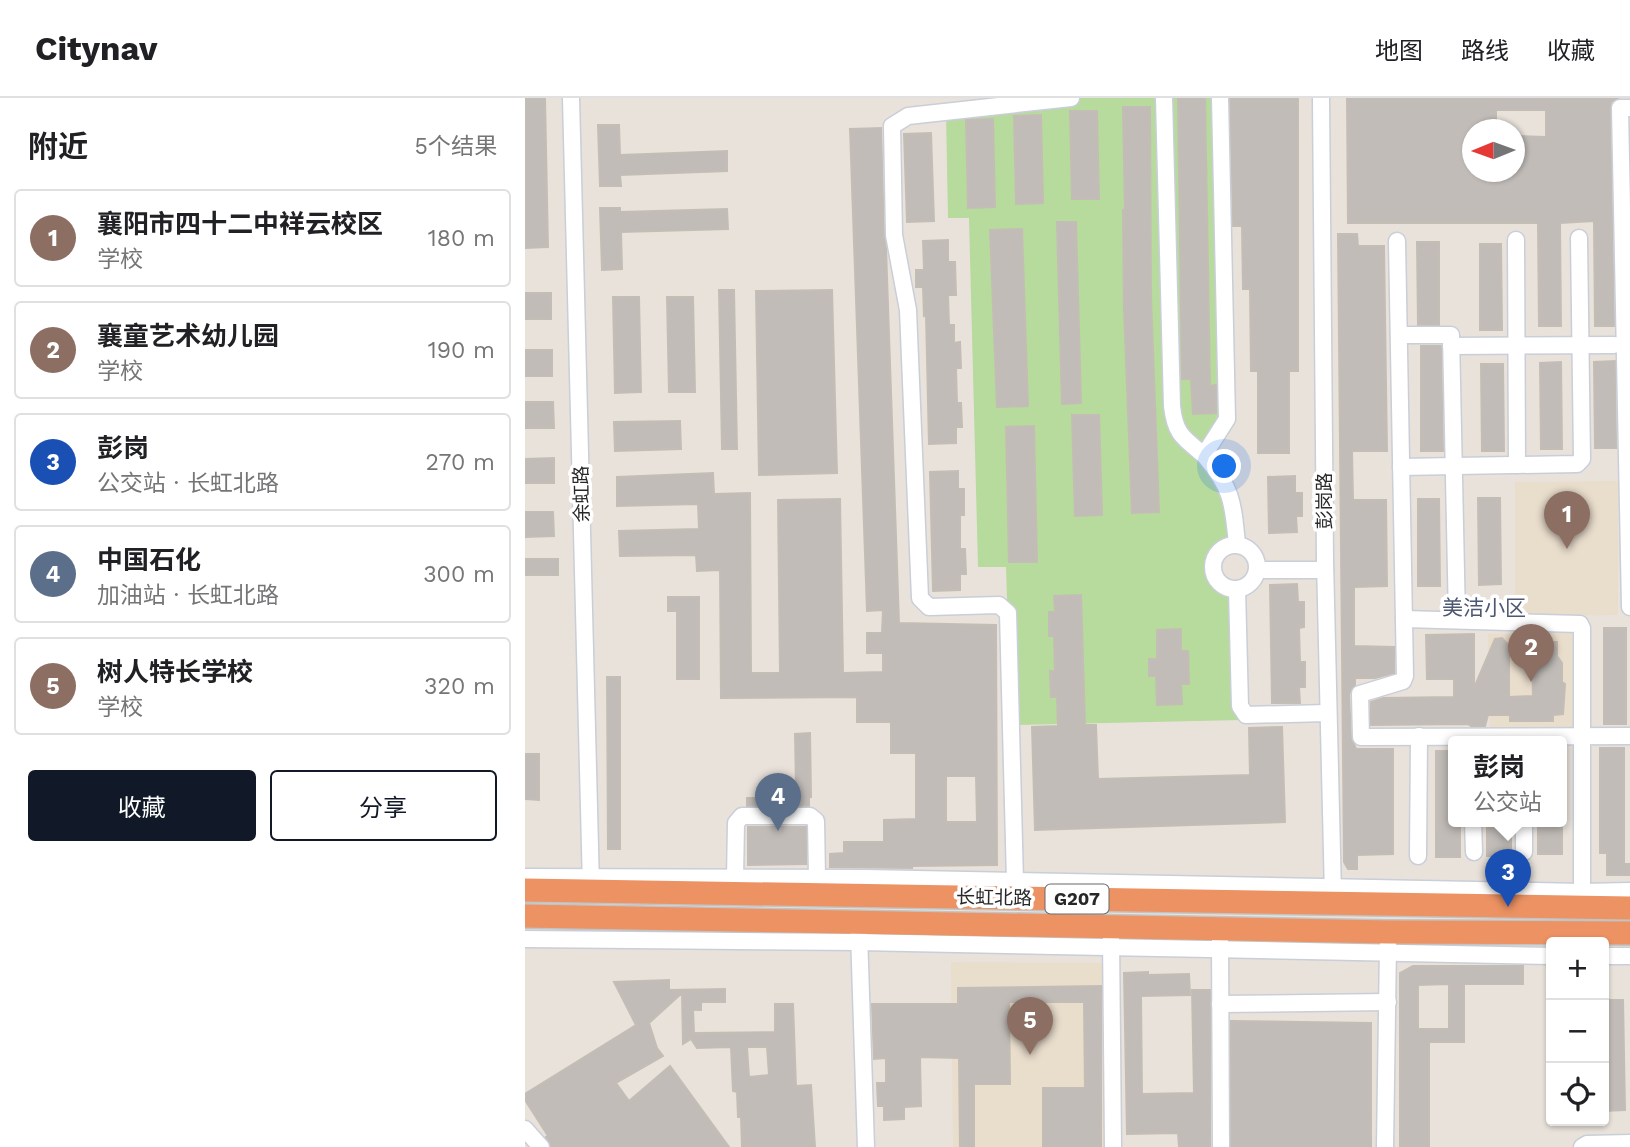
<!DOCTYPE html>
<html lang="zh">
<meta charset="utf-8">
<style>
:root{--surface:#fff;--page:#f6f6f6;--text:#202124;--muted:#757577;--line:#e0e0e0;--accent:#111827}
body{margin:0;font-family:"Work Sans","Noto Sans SC",sans-serif;background:var(--page);color:var(--text)}
.controls{position:absolute;right:21px;bottom:21px;display:grid;overflow:hidden;border-radius:7px;box-shadow:0 2px 5px #0004}
.controls button{width:63px;height:63px;display:grid;place-items:center;padding:0;border:0;border-bottom:2px solid var(--line);background:var(--surface);color:var(--text);font:35px sans-serif}
.compass{position:absolute;left:937px;top:21px;width:63px;height:63px;border-radius:50%;background:var(--surface);box-shadow:0 2px 5px #0004;rotate:269deg}
.you{position:absolute;left:700px;top:369px;width:24px;height:24px;margin:-18px;border:5px solid #fff;border-radius:50%;background:#1a73e8;box-shadow:0 0 0 10px #1a73e833}
.badge{display:grid;place-items:center;width:46px;height:46px;border-radius:50%;background:var(--accent);color:#fff;font-size:23px;font-weight:700}
.pin{position:absolute;translate:-50% -58px;filter:drop-shadow(0 2px 4px #0008)}
.pin::after{content:'';position:absolute;top:37px;width:24px;height:21px;background:inherit;clip-path:polygon(0 0,100% 0,50% 100%)}
.popup{position:absolute;left:923px;top:638px;width:119px;height:91px;box-sizing:border-box;display:grid;place-content:center;border-radius:7px;background:var(--surface);filter:drop-shadow(0 2px 5px #0005);font-size:23px;white-space:nowrap;color:var(--muted)}
.popup b{font-size:26px;color:var(--text)}
.popup::after{content:'';position:absolute;left:50%;top:100%;margin-left:-14px;border:14px solid transparent;border-top-color:var(--surface)}
.list{margin:0;padding:0;list-style:none}
h2{display:flex;justify-content:space-between;align-items:center;height:91px;margin:0;padding:0 28px;font-size:30px}
h2 small{font-size:23px;font-weight:400;color:var(--muted)}
.list li{display:grid;grid-template-columns:46px 1fr auto;gap:21px;align-items:center;box-sizing:border-box;height:98px;margin:0 14px 14px;padding:0 14px;border:2px solid var(--line);border-radius:7px}
.list b{display:block;font-size:26px;white-space:nowrap}
.list p{margin:0;font-size:23px;white-space:nowrap;color:var(--muted)}
.list em{font-size:23px;font-style:normal;color:var(--muted)}
.actions{display:flex;gap:14px;padding:21px 28px}
.actions a{flex:1;padding:16px 0;border:2px solid var(--accent);border-radius:7px;text-align:center;font-size:24px;color:var(--accent)}
.actions .main{background:var(--accent);color:#fff}
.icon{flex:none;width:38px;height:38px;fill:none;stroke:currentColor;stroke-width:2;stroke-linecap:round;stroke-linejoin:round}
.map{position:relative;flex:none;width:1105px;height:1049px;overflow:hidden}
header{display:flex;align-items:center;gap:42px;box-sizing:border-box;height:98px;padding:0 35px;background:var(--surface);border-bottom:2px solid var(--line)}
header strong{font-size:33px}
nav{display:flex;gap:38px;margin-inline-start:auto;font-size:24px}
main{display:flex}
aside{flex:1;background:var(--surface)}
.map>svg:first-child{display:block}
.education{fill:#e9ddcc}
.green{fill:#b7da9d}
.building{fill:#c1bcb8;stroke:#c4bdb5;stroke-width:2;fill-rule:evenodd}
.lines{fill:none;stroke-linecap:round;stroke-linejoin:round}
.minor-casing{stroke:#c9ced8;stroke-width:19}
.highway-casing{stroke:#c3c3c3;stroke-width:26}
.minor{stroke:#fff;stroke-width:16}
.highway{stroke:#ec9263;stroke-width:23}
.labels{text-anchor:middle;stroke-width:7;stroke-linejoin:round;paint-order:stroke}
.shield{fill:#fff;stroke:#686868;stroke-width:2}
.shield-label{font-size:18px;font-weight:bold;fill:#282828}
.street-label{font-size:19px;fill:#282828;stroke:#fff}
.neighbourhood-label{font-size:21px;fill:#4e5873;stroke:#fff}
</style>
<header>
<strong>Citynav</strong>
<nav><a>地图</a><a>路线</a><a>收藏</a></nav>
</header>
<main>
<aside>
<h2>附近<small>5个结果</small></h2>
<ul class="list">
<li><span class="badge" style="background:#8d6e63">1</span><div><b>襄阳市四十二中祥云校区</b><p>学校</p></div><em>180 m</em></li>
<li><span class="badge" style="background:#8d6e63">2</span><div><b>襄童艺术幼儿园</b><p>学校</p></div><em>190 m</em></li>
<li><span class="badge" style="background:#1a4fb4">3</span><div><b>彭岗</b><p>公交站 · 长虹北路</p></div><em>270 m</em></li>
<li><span class="badge" style="background:#5c6f8a">4</span><div><b>中国石化</b><p>加油站 · 长虹北路</p></div><em>300 m</em></li>
<li><span class="badge" style="background:#8d6e63">5</span><div><b>树人特长学校</b><p>学校</p></div><em>320 m</em></li>
</ul>
<div class="actions"><a class="main">收藏</a><a>分享</a></div>
</aside>
<div class="map">
<svg width="1105" height="1049" viewBox="0 0 1105 1049">
<rect width="100%" height="100%" fill="#e9e2db"/>
<!-- education -->
<g class="education">
<path d="M1093,383V517L990,518V384Z"/>
<path d="M1047,535L1048,633L965,634L963,536Z"/>
<path d="M426,864L582,865V1049H428Z"/>
</g>
<!-- green -->
<path class="green" d="M546,0H695L702,321L679,357L694,374L712,446C685,450 680,479 705,490L717,622L486,627L481,469H453L444,120H423L421,14Z"/>
<!-- building -->
<g class="building">
<path d="M0,0H20L23,149L0,150Z"/>
<path d="M653,0H680L685,288L691,287V315L668,316L666,281H657Z"/>
<path d="M705,0H773V273H764V355H733V273H726L725,191H718L717,128H708Z"/>
<path d="M822,0H1093L1086,4L1085,10L1089,228H1070L1069,123L1035,125L1036,228H1014L1013,125H823ZM971,12H1021V39L990,38V74H948V32H971Z"/>
<path d="M598,9H625L626,199L634,414L607,415L599,211L598,112H600Z"/>
<path d="M545,13H572L574,101H547Z"/>
<path d="M516,17L518,105L491,106L489,18Z"/>
<path d="M468,21L470,109L443,110L441,22Z"/>
<path d="M73,27H94L95,57L202,53V73L95,77L96,88H75Z"/>
<path d="M356,30L359,137L361,150L374,525L471,527L472,767L387,768V770L305,769V756L319,755V744H359V722L391,721V655H366V624H332V599L196,600L195,472L172,473L171,457L95,458L94,433L174,431L173,406L92,408V379L188,375L189,396L225,395L226,575H255L253,402L315,401L318,575L358,574V555H342V535H357L358,512L342,513L325,31ZM421,678H451L452,724H421Z"/>
<path d="M406,35L409,123L382,124L379,36Z"/>
<path d="M75,110H95V114L202,111L203,131L96,134L97,171L77,172Z"/>
<path d="M532,124H551L556,305L537,306Z"/>
<path d="M497,131L503,308L472,309L465,132Z"/>
<path d="M813,136H832L833,148H859L862,353H827L828,402H861L862,488L829,489V548L869,549V575L850,580H830V587L824,596L826,639L831,651H868V756L832,757V771H823L819,764Z"/>
<path d="M423,142V164H430L431,197H423L424,227H429V245L435,244L436,270H431L432,305H436L437,329H431V345L404,346L401,217L399,218L398,189H391V172H399L398,143Z"/>
<path d="M892,144H914V227H893Z"/>
<path d="M955,146H976L977,232H955Z"/>
<path d="M194,192H209L212,351H197Z"/>
<path d="M307,192L312,375L234,377L231,193Z"/>
<rect x="0" y="195" width="26" height="26"/>
<path d="M88,199H114L116,294L90,295Z"/>
<path d="M142,199H168L170,294H144Z"/>
<path d="M896,248H916L918,353H896Z"/>
<rect x="0" y="252" width="27" height="26"/>
<path d="M1090,263L1091,350H1070L1069,264Z"/>
<path d="M1036,264L1037,351H1016L1015,265Z"/>
<path d="M956,266H978L979,353H957Z"/>
<path d="M0,304H28L29,330H0Z"/>
<path d="M547,317H574L577,417L550,418Z"/>
<path d="M155,323L156,351L90,353L89,324Z"/>
<path d="M509,328L512,464H484L481,329Z"/>
<path d="M29,360V385H0V361Z"/>
<path d="M433,373V391H439V417H435V451H440L441,476H435V492L408,493L405,374Z"/>
<path d="M770,378V395H777V418H771L772,434L744,435L743,379Z"/>
<path d="M953,400H975L976,486L954,487Z"/>
<path d="M893,401H914L915,488H893Z"/>
<path d="M0,414H28L29,438L0,439Z"/>
<rect x="0" y="461" width="33" height="16"/>
<path d="M772,486L773,504H779V529L774,530L775,564H780V589H774L775,605H747L745,487Z"/>
<path d="M556,497L560,627H571L573,681L725,677L724,630L757,629L760,724L510,732L507,629L533,628L532,599H526L525,573H530L529,538H524V514H530L529,498Z"/>
<path d="M143,499H174V581H152V513H143Z"/>
<rect x="1079" y="530" width="22" height="96"/>
<path d="M656,531V553H663L664,586H656L657,606L632,607L631,578H624V561H632V532Z"/>
<path d="M949,536V590L970,541L977,540L984,548V599L1008,598L1007,558H1016V544H1032V558L1037,565V584L1040,586L1038,616L1028,617V623H985V617H963L960,628H946L943,626L846,627V604L858,600L929,599V581H902L901,537Z"/>
<path d="M82,579H95V751H83Z"/>
<path d="M285,635L286,699H284V708H222V700H236V691H271L270,636Z"/>
<path d="M1075,650H1099V766H1105V777H1082V755H1075Z"/>
<path d="M911,653H929V723H935V759H911Z"/>
<path d="M0,656H14V702L0,701Z"/>
<rect x="962" y="723" width="24" height="35"/>
<rect x="1013" y="723" width="24" height="33"/>
<path d="M223,729H281V766L223,767Z"/>
<path d="M888,868H998V886H939V944H904V1049H875V875ZM924,886V931H893V887Z"/>
<path d="M623,874V877L664,876L665,897L616,898L617,996L669,995L667,892H685V1049H654L653,1035L602,1036L599,875Z"/>
<path d="M144,882V892L200,891V904H176V912H168L169,935L250,934V906H268L271,988L286,987L290,1049H217L216,1019H213L212,994L208,993L206,949L172,950L166,941L158,946L157,895L124,925L132,950L138,958L91,985L104,1003L145,968L204,1049H26L21,1039L23,1038L0,1002V996L111,927L89,884ZM222,949H242L244,977L224,979Z"/>
<path d="M576,888V1049H518V990H560L559,904H484L485,986H449V1049H435L434,960L395,959L396,1008L379,1009V1021L359,1022V1008H353L352,985H361V960L349,961L347,906H433V890Z"/>
<path d="M1079,902H1098L1100,1012L1079,1013Z"/>
<path d="M706,923L846,925V1049H706Z"/>
</g>
<g class="lines">
<!-- minor casing -->
<g class="minor-casing">
<g id="minor">
<path d="M46,0L66,789"/>
<path d="M639,0L647,308C650,336 658,340 679,357"/>
<path d="M695,0L702,321L679,357C707,390 708,404 712,446"/>
<path d="M796,0L800,463L808,797"/>
<path d="M1105,10H1095L1105,509"/>
<path d="M991,142L992,367"/>
<path d="M872,143L880,578L878,583L835,596L836,639L1105,638"/>
<path d="M874,237H926L932,522"/>
<path d="M926,248L1089,247"/>
<path d="M876,369L1052,366L1057,361L1054,140"/>
<circle cx="710" cy="469" r="22"/>
<path d="M732,472H800"/>
<path d="M712,491L715,608L721,617L803,615"/>
<path d="M879,521L1055,526L1057,530V794"/>
<path d="M948,723L949,754"/>
<path d="M999,723V754"/>
<path d="M893,758L894,638"/>
<path d="M0,779L341,780L1057,794L1105,793"/>
<path d="M210,780L211,725L217,718H285L291,723L292,780"/>
<path d="M490,783L483,515L474,507L404,509L395,500L383,212L369,137L367,28L383,18L546,0"/>
<path d="M334,835L341,1049"/>
<path d="M586,838L588,1049"/>
<path d="M0,841L334,844L1026,858"/>
<path d="M695,841L696,1049"/>
<path d="M1079,858H1105"/>
<path d="M695,906L863,904"/>
<path d="M0,1031L16,1049"/>
<path d="M860,1049L863,847"/>
<path d="M1057,1049L1062,1046L1105,1045"/>
</g>
</g>
<!-- highway casing -->
<g class="highway-casing">
<g id="highway">
<path d="M0,792L1105,810"/>
<path d="M0,818L863,834L1105,835"/>
</g>
</g>
<!-- minor -->
<use href="#minor" class="minor"/>
<!-- highway -->
<use href="#highway" class="highway"/>
</g>
<g class="labels">
<!-- shield labels -->
<rect class="shield" x="520.5" y="786.5" width="63" height="29" rx="5"/>
<g class="shield-label">
<text x="552" y="807">G207</text>
</g>
<!-- street labels -->
<g class="street-label">
<text transform="translate(56 396) rotate(-91)" y="7">余虹路</text>
<text transform="translate(799 403) rotate(-90)" y="7">彭岗路</text>
<text transform="translate(469 799) rotate(1)" y="7">长虹北路</text>
</g>
<!-- neighbourhood labels -->
<g class="neighbourhood-label">
<text x="959" y="517">美洁小区</text>
</g>
</g>
</svg>
<div class="controls">
<button>+</button>
<button>−</button>
<button><svg class="icon" aria-label="locate" viewBox="0 0 24 24"><circle cx="12" cy="12" r="6"/><path d="M12 2v4M12 18v4M2 12h4M18 12h4"/></svg></button>
</div>
<svg class="compass" viewBox="-18 -18 36 36"><path d="M0-13l5 13h-10z" fill="#e53935"/><path d="M0 13l5-13h-10z" fill="#757577"/></svg>
<div class="you"></div>
<div class="pin badge" style="left:1042px;top:451px;background:#8d6e63">1</div>
<div class="pin badge" style="left:1006px;top:584px;background:#8d6e63">2</div>
<div class="pin badge" style="left:983px;top:809px;background:#1a4fb4">3</div>
<div class="popup"><b>彭岗</b>公交站</div>
<div class="pin badge" style="left:253px;top:733px;background:#5c6f8a">4</div>
<div class="pin badge" style="left:505px;top:957px;background:#8d6e63">5</div>
</div>
</main>
